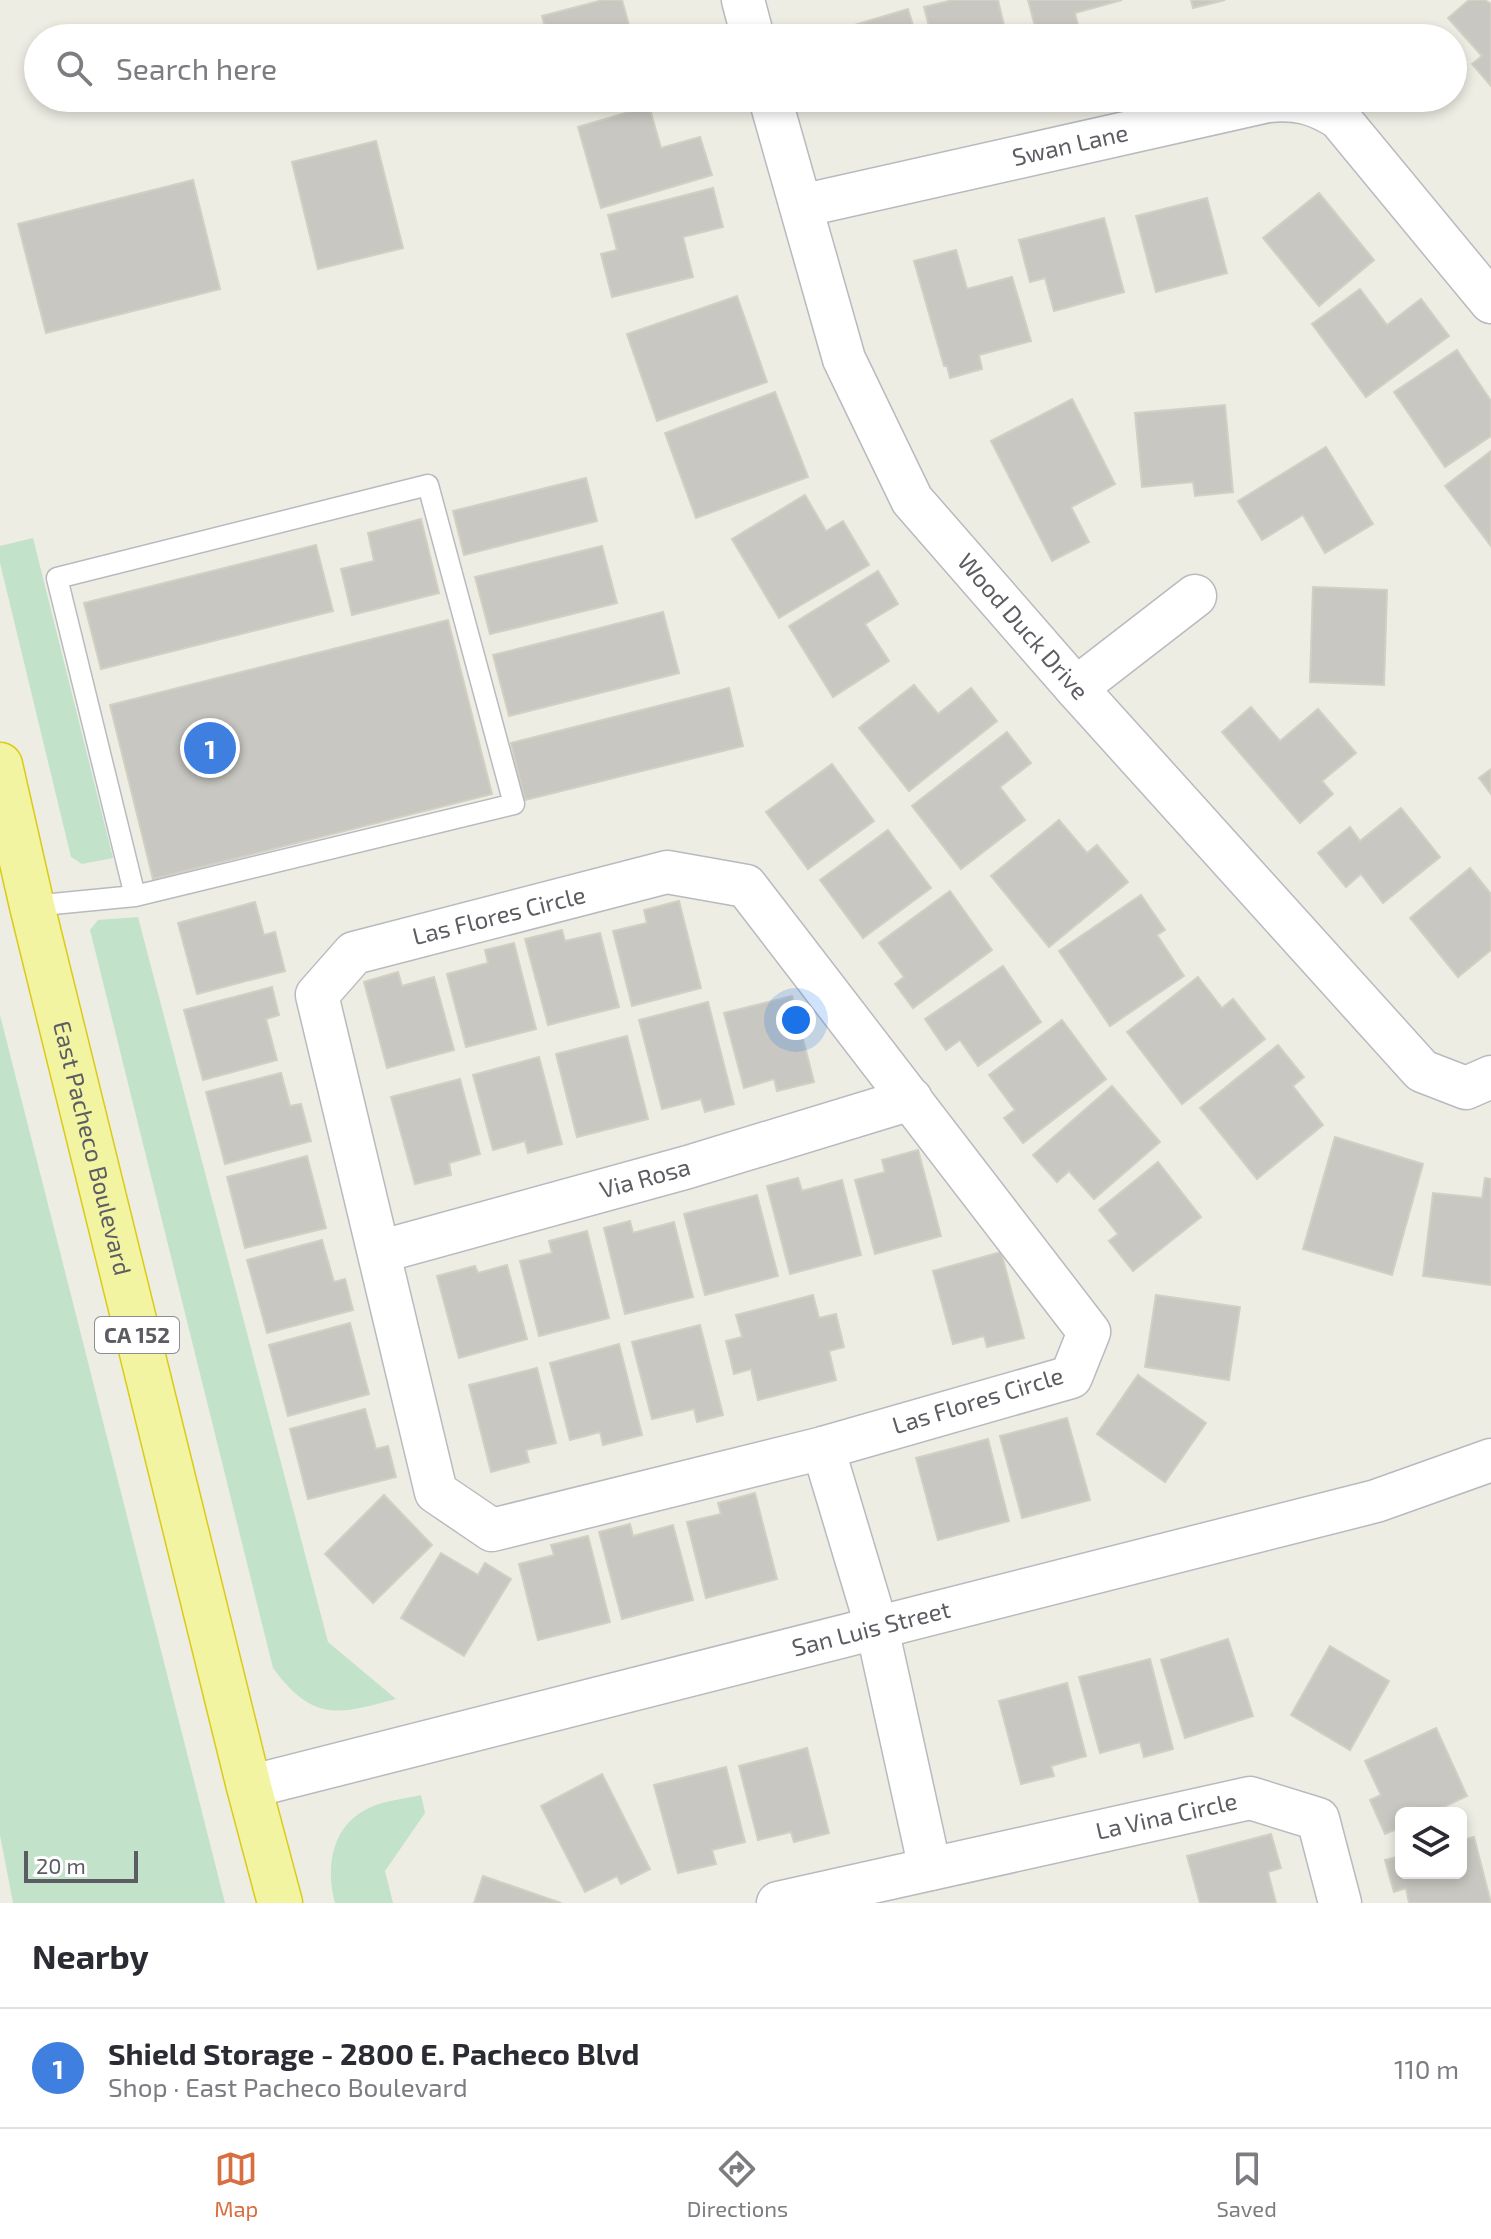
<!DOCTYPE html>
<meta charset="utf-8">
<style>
:root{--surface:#fff;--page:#f7f7f7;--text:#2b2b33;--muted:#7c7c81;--line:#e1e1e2;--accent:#d76f40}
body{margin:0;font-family:"Exo 2",sans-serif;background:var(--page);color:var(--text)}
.controls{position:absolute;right:24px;bottom:24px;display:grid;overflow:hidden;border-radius:12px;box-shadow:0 4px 12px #0003}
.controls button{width:72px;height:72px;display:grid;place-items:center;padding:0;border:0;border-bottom:2px solid var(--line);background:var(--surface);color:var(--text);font:40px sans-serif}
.scale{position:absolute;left:24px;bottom:20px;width:114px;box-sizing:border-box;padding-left:8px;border:4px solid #5c5d63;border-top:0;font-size:22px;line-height:28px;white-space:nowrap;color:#5c5d63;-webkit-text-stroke:6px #fff;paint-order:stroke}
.you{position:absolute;left:796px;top:1020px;width:28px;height:28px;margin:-20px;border:6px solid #fff;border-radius:50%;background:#1a73e8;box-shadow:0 0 0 12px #1a73e833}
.badge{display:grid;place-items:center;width:52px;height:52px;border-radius:50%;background:var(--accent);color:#fff;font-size:26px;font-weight:700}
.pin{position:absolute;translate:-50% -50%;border:4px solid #fff;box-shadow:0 2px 8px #0006}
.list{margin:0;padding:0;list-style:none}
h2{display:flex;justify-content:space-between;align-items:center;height:104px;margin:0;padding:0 32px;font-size:34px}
h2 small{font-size:26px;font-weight:400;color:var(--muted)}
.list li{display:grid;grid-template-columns:52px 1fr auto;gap:24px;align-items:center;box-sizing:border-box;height:120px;padding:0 32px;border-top:2px solid var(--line)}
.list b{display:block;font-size:30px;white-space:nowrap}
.list p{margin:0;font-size:26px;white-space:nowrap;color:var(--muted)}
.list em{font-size:26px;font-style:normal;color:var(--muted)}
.icon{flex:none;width:44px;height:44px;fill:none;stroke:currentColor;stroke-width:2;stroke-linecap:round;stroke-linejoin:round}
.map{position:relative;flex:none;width:1491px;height:1903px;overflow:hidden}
.search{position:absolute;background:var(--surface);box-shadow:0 4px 12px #0003;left:24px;right:24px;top:24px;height:88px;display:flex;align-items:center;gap:20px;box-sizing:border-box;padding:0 28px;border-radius:44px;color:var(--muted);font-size:30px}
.sheet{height:224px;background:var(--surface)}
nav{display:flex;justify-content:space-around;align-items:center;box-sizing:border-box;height:112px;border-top:2px solid var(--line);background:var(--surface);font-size:22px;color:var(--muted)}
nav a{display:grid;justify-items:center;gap:4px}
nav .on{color:var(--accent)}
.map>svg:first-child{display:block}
.green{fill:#c3e2ca}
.building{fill:#c8c7c1;stroke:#d1d0c3;stroke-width:2}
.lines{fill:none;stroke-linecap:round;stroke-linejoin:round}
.service-casing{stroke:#b9babf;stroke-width:23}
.minor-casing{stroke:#b9babf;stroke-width:45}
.trunk-casing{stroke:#dacb17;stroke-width:47}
.service{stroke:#fff;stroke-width:20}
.minor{stroke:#fff;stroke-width:42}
.trunk{stroke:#f2f4a2;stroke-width:44}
.labels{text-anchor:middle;stroke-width:8;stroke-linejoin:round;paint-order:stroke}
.shield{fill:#fff;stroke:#8d8e92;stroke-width:2}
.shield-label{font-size:22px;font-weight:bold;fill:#5c5d63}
.street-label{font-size:24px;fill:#5c5d63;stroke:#fff}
</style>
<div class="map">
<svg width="1491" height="1903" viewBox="0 0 1491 1903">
<rect width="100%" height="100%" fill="#edede4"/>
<!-- green -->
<g class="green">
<path d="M33,538L113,858L82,864L71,857L0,563V546Z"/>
<path d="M138,917L328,1642L396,1699C337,1715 313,1722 273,1668L90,930L98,920Z"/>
<path d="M0,1015L225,1903H13L0,1835Z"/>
<path d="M421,1795L425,1813L385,1871L393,1903H335C325,1865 332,1824 371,1807C386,1800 405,1799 421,1795Z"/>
</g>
<!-- building -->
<g class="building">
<path d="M603,0H622L632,36L671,25L675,38H548L542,16Z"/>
<path d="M953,0H998L1007,38H932L924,7Z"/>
<path d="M1028,0H1122L1075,13L1081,38H1038Z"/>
<path d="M1191,0H1225L1193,8Z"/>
<path d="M1469,0H1485L1491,4V86L1472,64L1482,56L1448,18Z"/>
<path d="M908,9L917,38H822L821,35Z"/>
<path d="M840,98H886L844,110Z"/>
<path d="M649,106L661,148L700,137L712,175L601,208L578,127Z"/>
<path d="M376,141L403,248L318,269L292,162Z"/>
<path d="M193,180L220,289L46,333L18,224Z"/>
<path d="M713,188L723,227L683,237L693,277L612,297L601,254L617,250L608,215Z"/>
<path d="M1319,193L1374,260L1319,306L1263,238Z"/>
<path d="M1207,198L1227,273L1156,292L1136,216Z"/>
<path d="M1104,218L1124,292L1054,311L1045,278L1030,282L1019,240Z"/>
<path d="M956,250L967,289L1012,277L1031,341L979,355L982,369L950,378L947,366H944L914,261Z"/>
<path d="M1360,289L1387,325L1421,299L1449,336L1366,397L1312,324Z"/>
<path d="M737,296L767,382L657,421L627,334Z"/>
<path d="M1457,350L1491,401V436L1445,467L1394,392Z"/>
<path d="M775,392L808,477L696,518L665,433Z"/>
<path d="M1072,399L1115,484L1071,507L1089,542L1052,561L991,441Z"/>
<path d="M1225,405L1233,492L1195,496L1193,482L1142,487L1135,413Z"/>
<path d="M1326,447L1373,524L1325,553L1303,515L1262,540L1238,501Z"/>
<path d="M1491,451V546L1445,486Z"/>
<path d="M586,478L597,521L464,555L453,511Z"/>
<path d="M805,495L826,531L843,521L869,565L779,618L732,539Z"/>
<path d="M421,519L439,593L352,615L341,569L374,561L368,533Z"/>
<path d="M316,545L333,611L101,669L84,603Z"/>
<path d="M602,546L617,603L490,634L475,577Z"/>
<path d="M878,571L898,604L865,624L889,661L833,697L789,626Z"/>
<path d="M1313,587L1387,590L1384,685L1310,682Z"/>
<path d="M663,612L679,673L509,716L493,655Z"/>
<path d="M448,620L492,794L153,879L110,705Z"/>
<path d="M914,685L938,714L971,688L997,721L909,791L859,728Z"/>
<path d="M729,688L743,746L525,800L511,743Z"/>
<path d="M1251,707L1280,741L1318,709L1356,753L1322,781L1333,794L1300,823L1222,732Z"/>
<path d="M1007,732L1031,763L1000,787L1025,820L961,869L912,806Z"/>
<path d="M832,764L874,821L808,869L766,812Z"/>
<path d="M1491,769V794L1479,778Z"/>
<path d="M1401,808L1440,857L1383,903L1361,874L1346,887L1318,853L1350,827L1360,841Z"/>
<path d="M1059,820L1087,853L1097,845L1128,882L1049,947L991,876Z"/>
<path d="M888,830L931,888L863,938L820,880Z"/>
<path d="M1470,868L1491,894V950L1458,977L1410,918Z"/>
<path d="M950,891L992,950L913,1008L895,984L904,977L879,943Z"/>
<path d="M1141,895L1165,930L1157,935L1184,976L1110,1026L1059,951Z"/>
<path d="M679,901L701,988L632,1006L613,931L647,923L644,910Z"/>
<path d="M255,902L264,935L275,932L285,971L197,994L178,923Z"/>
<path d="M562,930L565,941L600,933L619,1007L548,1025L525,939Z"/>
<path d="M514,943L536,1029L466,1047L447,974L488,963L485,950Z"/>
<path d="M1003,966L1041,1022L978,1066L960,1040L946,1050L925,1019Z"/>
<path d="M398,972L402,986L434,977L454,1050L387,1068L364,982Z"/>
<path d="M1198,977L1222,1008L1233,999L1265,1039L1182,1104L1127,1032Z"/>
<path d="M272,987L279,1015L266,1019L277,1060L203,1080L184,1010Z"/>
<path d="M792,996L814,1082L777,1091L774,1079L744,1088L724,1013Z"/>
<path d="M708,1002L734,1104L705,1112L701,1099L662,1109L639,1020Z"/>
<path d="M1062,1020L1106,1079L1023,1143L1004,1118L1015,1110L989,1075Z"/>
<path d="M627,1036L648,1119L577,1137L556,1054Z"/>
<path d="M1278,1045L1304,1077L1293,1086L1323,1125L1257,1179L1200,1108Z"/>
<path d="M539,1057L562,1144L528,1153L525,1141L493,1150L473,1075Z"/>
<path d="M281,1073L290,1106L301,1104L311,1141L225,1164L206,1092Z"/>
<path d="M460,1079L480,1154L449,1163L451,1175L415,1184L391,1097Z"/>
<path d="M1112,1086L1160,1142L1094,1199L1069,1171L1057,1182L1033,1155Z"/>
<path d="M1335,1137L1423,1164L1392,1275L1303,1249Z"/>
<path d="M918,1150L941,1236L875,1254L855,1180L885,1172L882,1160Z"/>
<path d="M307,1156L326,1228L245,1248L227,1177Z"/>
<path d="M1158,1162L1201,1217L1133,1271L1109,1241L1118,1234L1099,1210Z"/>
<path d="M798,1178L802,1191L842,1180L861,1255L790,1274L767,1186Z"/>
<path d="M1485,1178L1491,1179V1285L1423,1276L1433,1193L1482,1198Z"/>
<path d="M757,1195L778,1276L705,1295L684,1214Z"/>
<path d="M630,1221L633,1233L674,1222L693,1297L625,1314L604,1228Z"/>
<path d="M587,1231L609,1318L539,1336L520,1261L552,1253L549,1241Z"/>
<path d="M322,1240L334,1282L345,1279L353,1310L267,1333L247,1260Z"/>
<path d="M1001,1252L1024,1338L987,1347L984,1336L953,1344L933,1271Z"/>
<path d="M507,1265L527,1339L459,1358L437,1276L475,1266L478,1273Z"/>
<path d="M813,1295L819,1318L836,1314L844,1347L829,1351L836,1380L758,1400L751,1369L734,1374L726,1341L742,1337L736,1315Z"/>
<path d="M1156,1295L1240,1307L1229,1380L1145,1367Z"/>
<path d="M350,1323L369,1394L288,1416L269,1345Z"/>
<path d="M700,1325L723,1415L697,1422L694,1409L652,1419L632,1342Z"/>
<path d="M619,1344L642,1435L603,1445L600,1432L570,1440L550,1363Z"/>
<path d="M537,1368L556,1443L526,1450L529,1462L491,1472L469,1385Z"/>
<path d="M1138,1375L1206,1423L1165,1482L1097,1434Z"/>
<path d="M365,1409L376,1449L388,1446L396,1477L308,1499L290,1429Z"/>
<path d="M1067,1418L1090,1500L1022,1518L1000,1436Z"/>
<path d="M988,1439L1009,1521L938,1540L916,1458Z"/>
<path d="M755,1493L777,1579L706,1598L687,1522L721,1514L718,1503Z"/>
<path d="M384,1495L432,1545L373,1603L325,1554Z"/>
<path d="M630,1524L633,1536L673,1525L693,1600L622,1619L599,1532Z"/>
<path d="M588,1536L610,1622L538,1640L519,1564L554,1555L551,1545Z"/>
<path d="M441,1553L478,1575L485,1563L511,1579L464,1656L401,1618Z"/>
<path d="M1228,1639L1253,1716L1185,1738L1161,1660Z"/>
<path d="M1330,1646L1389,1681L1350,1750L1291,1715Z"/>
<path d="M1150,1659L1173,1749L1144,1757L1140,1742L1100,1753L1079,1677Z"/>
<path d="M1067,1683L1086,1756L1051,1766L1054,1776L1021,1784L999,1701Z"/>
<path d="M1436,1728L1467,1796L1431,1813H1401V1827L1385,1834L1370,1800L1381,1795L1365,1761Z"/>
<path d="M807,1748L829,1833L794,1842L791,1832L758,1840L739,1766Z"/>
<path d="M726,1767L745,1842L712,1850L716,1864L678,1873L654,1785Z"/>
<path d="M602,1774L650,1869L621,1884L617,1876L585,1892L541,1806Z"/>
<path d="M1271,1834L1281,1868L1268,1872L1276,1903H1200L1187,1856Z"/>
<path d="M1474,1837L1491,1903H1409L1406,1888L1394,1892L1385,1860L1401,1856V1873H1461V1840Z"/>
<path d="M483,1876L561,1903H474Z"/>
</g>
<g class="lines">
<!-- service casing -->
<g class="service-casing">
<path id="service" d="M32,906L135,896L514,804L428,485L57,578L135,896"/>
</g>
<!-- minor casing -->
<g class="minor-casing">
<g id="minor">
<path d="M743,0L753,38"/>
<path id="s1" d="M770,98L844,359L912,500L1076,688L1422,1071L1466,1088L1491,1077"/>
<path id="s2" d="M801,206L1268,101C1297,98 1315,103 1339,118L1491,302"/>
<path d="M1076,688L1195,596"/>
<path d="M667,872L746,886L1089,1332L1071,1377L823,1448L492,1530L436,1492L317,995L354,953Z"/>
<path id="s3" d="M379,1252L688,1167L911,1099"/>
<path d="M823,1448L877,1628L930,1869"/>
<path id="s4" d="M249,1787L1376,1501L1491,1460"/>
<path id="s5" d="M778,1903L1250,1798L1318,1819L1340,1903"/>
</g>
</g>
<!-- trunk casing -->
<g class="trunk-casing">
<g id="trunk">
<path id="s6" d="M0,765L32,906L249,1787L280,1903"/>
</g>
</g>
<!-- service -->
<use href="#service" class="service"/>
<!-- minor -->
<use href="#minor" class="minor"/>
<!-- trunk -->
<use href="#trunk" class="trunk"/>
</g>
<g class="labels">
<!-- shield labels -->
<rect class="shield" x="95" y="1317" width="84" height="36" rx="6"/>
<g class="shield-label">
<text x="137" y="1343">CA 152</text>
</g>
<!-- street labels -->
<g class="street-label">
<text dy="8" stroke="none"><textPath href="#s2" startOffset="276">Swan Lane</textPath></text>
<text dy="8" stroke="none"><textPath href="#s1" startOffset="596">Wood Duck Drive</textPath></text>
<text transform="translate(499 916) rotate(-14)" y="8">Las Flores Circle</text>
<text dy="8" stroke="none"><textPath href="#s6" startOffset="394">East Pacheco Boulevard</textPath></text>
<text dy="8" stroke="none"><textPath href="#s3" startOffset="276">Via Rosa</textPath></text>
<text transform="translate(978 1401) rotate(-17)" y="8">Las Flores Circle</text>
<text dy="8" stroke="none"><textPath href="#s4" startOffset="642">San Luis Street</textPath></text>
<text dy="8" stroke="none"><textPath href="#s5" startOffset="398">La Vina Circle</textPath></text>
</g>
</g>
</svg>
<div class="controls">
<button><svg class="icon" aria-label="layers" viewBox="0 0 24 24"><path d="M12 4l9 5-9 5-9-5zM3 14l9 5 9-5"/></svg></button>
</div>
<div class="scale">20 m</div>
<div class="you"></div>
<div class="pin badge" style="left:210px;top:748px;background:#3f7fe0">1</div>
<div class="search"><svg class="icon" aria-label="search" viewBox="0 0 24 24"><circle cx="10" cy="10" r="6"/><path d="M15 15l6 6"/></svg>Search here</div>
</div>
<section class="sheet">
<h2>Nearby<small></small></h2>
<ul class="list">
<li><span class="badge" style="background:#3f7fe0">1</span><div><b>Shield Storage - 2800 E. Pacheco Blvd</b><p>Shop · East Pacheco Boulevard</p></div><em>110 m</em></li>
</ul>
</section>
<nav>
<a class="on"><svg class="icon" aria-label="map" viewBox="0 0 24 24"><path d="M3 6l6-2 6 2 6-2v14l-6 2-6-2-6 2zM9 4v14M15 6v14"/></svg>Map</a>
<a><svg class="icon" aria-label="directions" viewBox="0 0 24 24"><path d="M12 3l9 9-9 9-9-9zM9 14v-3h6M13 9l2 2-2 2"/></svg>Directions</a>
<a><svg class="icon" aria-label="saved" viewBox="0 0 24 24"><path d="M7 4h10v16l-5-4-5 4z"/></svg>Saved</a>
</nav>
